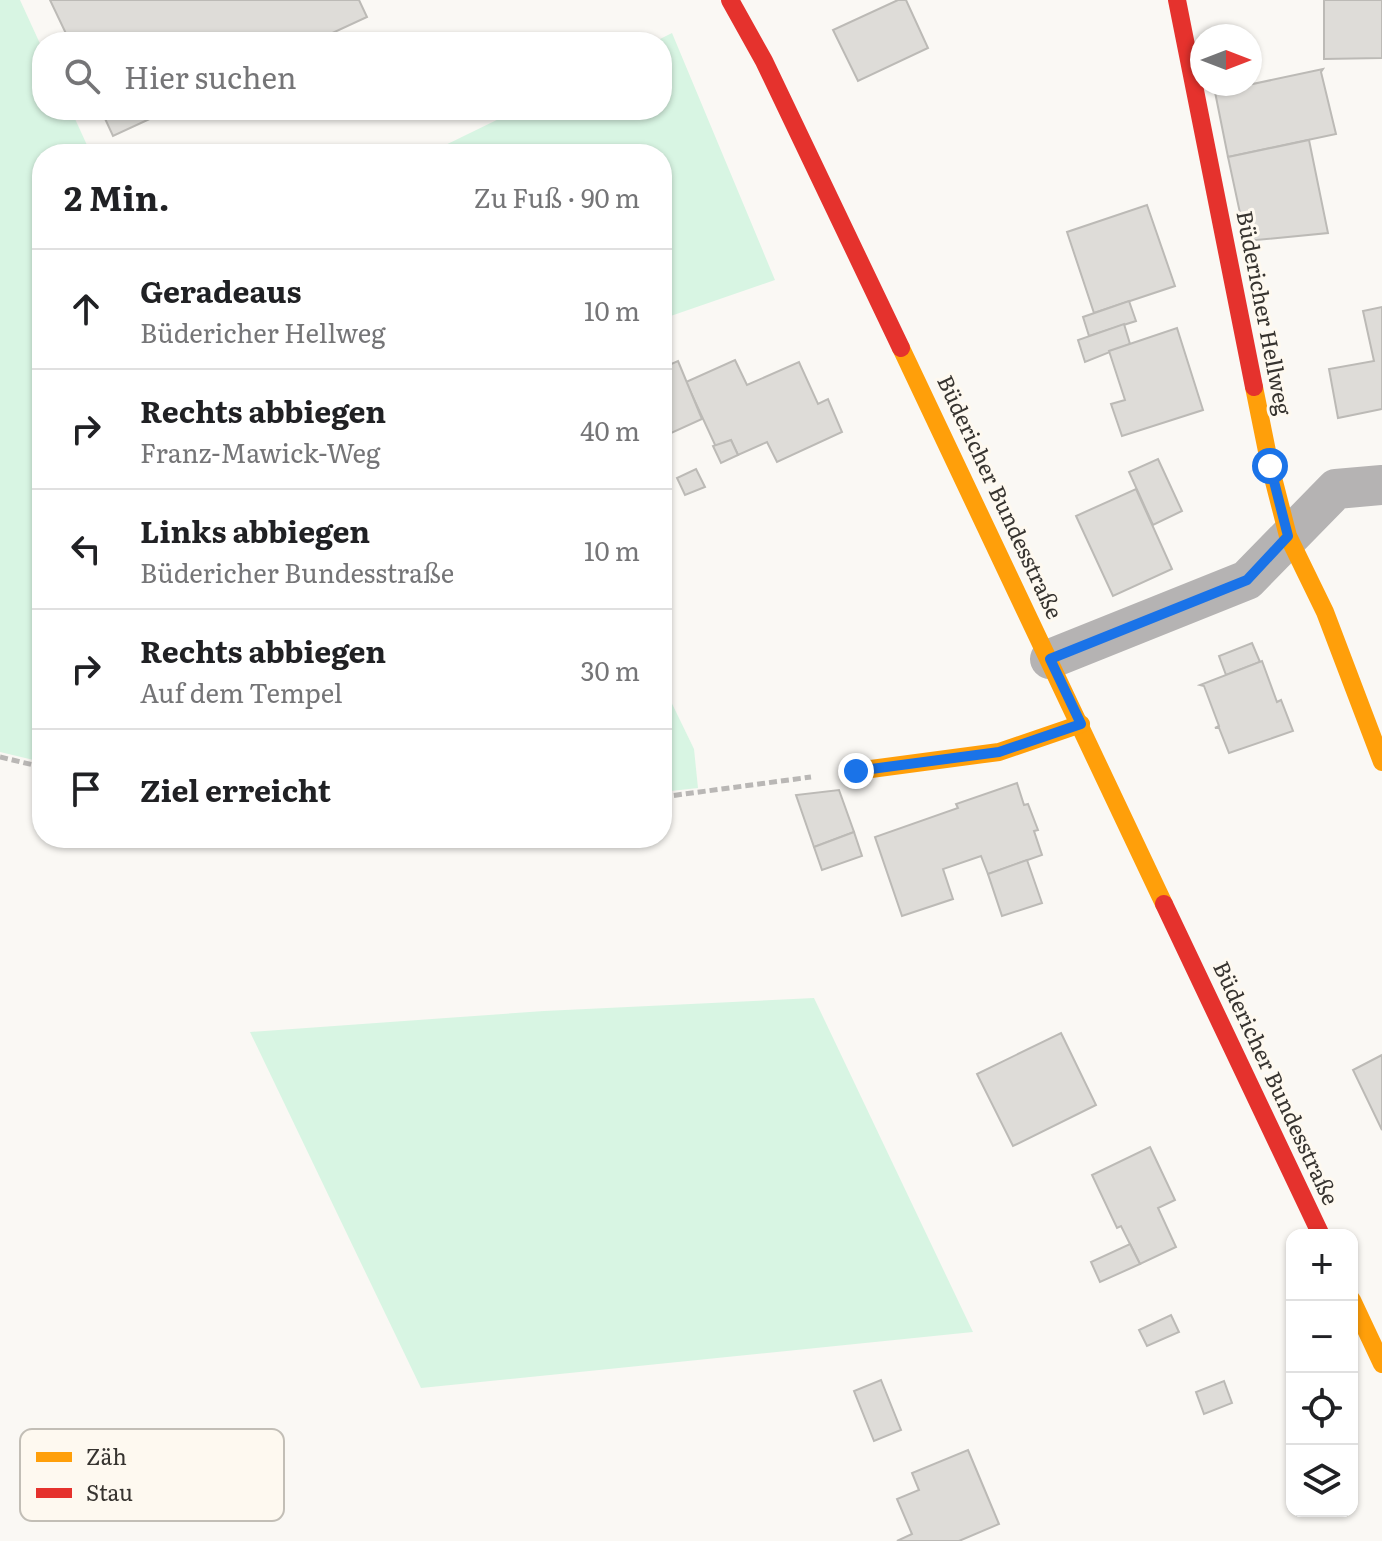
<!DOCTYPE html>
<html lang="de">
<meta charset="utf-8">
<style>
:root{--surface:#fff;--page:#f6f6f6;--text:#202124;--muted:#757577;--line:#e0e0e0}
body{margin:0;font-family:Literata,serif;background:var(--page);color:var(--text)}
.controls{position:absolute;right:24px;bottom:24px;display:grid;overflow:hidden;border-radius:16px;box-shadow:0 2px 6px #0004}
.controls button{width:72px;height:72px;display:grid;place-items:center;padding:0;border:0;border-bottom:2px solid var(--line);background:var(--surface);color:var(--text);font:40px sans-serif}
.compass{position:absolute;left:1190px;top:24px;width:72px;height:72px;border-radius:50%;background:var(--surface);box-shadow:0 2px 6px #0004;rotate:90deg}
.stop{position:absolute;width:24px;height:24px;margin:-18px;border:6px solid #1a73e8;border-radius:50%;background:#fff}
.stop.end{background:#1a73e8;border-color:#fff;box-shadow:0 2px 8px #0008}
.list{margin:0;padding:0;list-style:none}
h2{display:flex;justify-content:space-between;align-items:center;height:104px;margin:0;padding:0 32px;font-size:34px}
h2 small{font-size:26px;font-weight:400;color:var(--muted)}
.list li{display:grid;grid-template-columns:52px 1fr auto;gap:24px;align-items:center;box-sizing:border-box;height:120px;padding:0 32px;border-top:2px solid var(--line)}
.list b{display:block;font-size:30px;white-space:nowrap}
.list p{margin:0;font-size:26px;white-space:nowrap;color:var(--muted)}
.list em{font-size:26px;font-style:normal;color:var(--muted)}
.icon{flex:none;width:44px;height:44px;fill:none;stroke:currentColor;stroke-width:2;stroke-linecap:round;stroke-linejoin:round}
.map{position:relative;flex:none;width:1382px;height:1541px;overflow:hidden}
.search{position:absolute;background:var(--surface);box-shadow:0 2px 6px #0004;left:32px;top:32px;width:640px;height:88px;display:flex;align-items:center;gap:20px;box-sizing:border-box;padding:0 28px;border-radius:32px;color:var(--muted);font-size:30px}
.panel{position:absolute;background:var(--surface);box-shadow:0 2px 6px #0004;left:32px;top:144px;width:640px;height:704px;border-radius:32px}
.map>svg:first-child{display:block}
.green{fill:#d8f5e3}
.building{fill:#dedcd8;stroke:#bcbab6;stroke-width:2}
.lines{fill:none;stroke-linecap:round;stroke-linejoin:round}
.path{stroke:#b9b7b5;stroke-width:5;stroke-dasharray:8 4;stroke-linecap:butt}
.street{stroke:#b5b3b3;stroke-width:40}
.slow{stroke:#ff9f0a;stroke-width:18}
.jam{stroke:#e5322d;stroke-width:18}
.route{stroke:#1a73e8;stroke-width:10}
.labels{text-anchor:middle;stroke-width:6;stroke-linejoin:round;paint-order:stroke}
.street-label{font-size:22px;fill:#373430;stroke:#fef9f0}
.key{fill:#fef9f0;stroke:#c2beb6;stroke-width:2}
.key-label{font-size:22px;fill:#373430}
</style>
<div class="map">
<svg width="1382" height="1541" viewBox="0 0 1382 1541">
<rect width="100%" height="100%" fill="#faf8f4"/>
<!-- green -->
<g class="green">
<path d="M0,0H20L42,48V110H71L91,154H42V762L0,752Z"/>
<path d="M672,33L775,280L662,319V154H427L517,110H662V42H654Z"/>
<path d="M662,683L694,749L698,788L662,792Z"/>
<path d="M814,998L973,1332L421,1388L250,1032L544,1011Z"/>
</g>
<!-- building -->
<g class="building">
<path d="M50,0H359L367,17L313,42H70Z"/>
<path d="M898,0H906L928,48L858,81L833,30Z"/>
<path d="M1324,0H1382V58L1324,59Z"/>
<path d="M1323,69L1321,72L1336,134L1228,157L1215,92Z"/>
<path d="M101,110H169L113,136Z"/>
<path d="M1309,140L1328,233L1246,241L1228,157Z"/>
<path d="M1147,205L1175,286L1094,313L1067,232Z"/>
<path d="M1129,301L1136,321L1089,336L1083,317Z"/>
<path d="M1382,307V409L1338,418L1329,369L1374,361L1363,311Z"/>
<path d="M1124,324L1130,344L1085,362L1078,340Z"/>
<path d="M1177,328L1203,410L1122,436L1111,404L1125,400L1109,351Z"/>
<path d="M735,360L747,385L799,362L818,404L828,399L842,432L777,462L767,442L738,455L731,440L716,447L686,382Z"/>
<path d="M678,361L702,419L669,434L662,419V368Z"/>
<path d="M731,440L738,455L721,463L713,446Z"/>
<path d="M1158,459L1182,511L1153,525L1129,472Z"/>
<path d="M696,469L705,487L685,495L677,478Z"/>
<path d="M1136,489L1172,569L1113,596L1076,516Z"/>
<path d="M1252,643L1260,662L1226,675L1219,656Z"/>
<path d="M1262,661L1277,702L1281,700L1293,731L1229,753L1219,728H1215L1219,726L1204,686L1200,685Z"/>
<path d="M1017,783L1024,805L1028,804L1038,830L1034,831L1042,855L988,874L981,856L943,869L953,899L902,916L875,837L958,808L956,804Z"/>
<path d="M839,790L854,832L814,847L796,795Z"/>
<path d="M854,832L862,856L822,870L814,847Z"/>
<path d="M1027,860L1042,903L1002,916L988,874Z"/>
<path d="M1061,1033L1096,1105L1013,1146L977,1074Z"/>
<path d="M1382,1055V1130L1353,1070Z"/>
<path d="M1150,1147L1175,1200L1158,1208L1176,1247L1140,1264L1121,1226L1117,1228L1092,1175Z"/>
<path d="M1130,1244L1140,1264L1100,1282L1091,1262Z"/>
<path d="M1171,1315L1179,1332L1147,1346L1139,1330Z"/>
<path d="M881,1380L901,1430L874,1441L854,1391Z"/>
<path d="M1224,1381L1232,1403L1204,1414L1196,1392Z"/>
<path d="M968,1450L999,1524L959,1541H897L912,1534L897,1499L919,1490L912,1473Z"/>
</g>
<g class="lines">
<!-- path -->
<g class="path">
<path d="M0,757L42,767"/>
<path d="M662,797L811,777"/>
</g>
<!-- street -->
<path class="street" d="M1050,659L1247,580L1336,489L1382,485"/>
<!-- slow -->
<g class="slow">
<path d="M901,348L1164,904"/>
<path d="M1254,387L1270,466L1288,536L1325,612L1382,762"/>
<path d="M856,771L999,752L1081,724"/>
<path d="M1352,1300L1382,1364"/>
</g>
<!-- jam -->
<g class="jam">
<path d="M730,0L764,61L901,348"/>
<path d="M1177,0L1254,387"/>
<path d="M1164,904L1321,1235"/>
</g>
</g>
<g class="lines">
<!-- route -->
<path class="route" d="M856,771L999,752L1081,724L1050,659L1247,580L1288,536L1270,466"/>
</g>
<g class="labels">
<!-- street labels -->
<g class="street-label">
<text transform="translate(1264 313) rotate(79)" y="8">Büdericher Hellweg</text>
<text transform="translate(1000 497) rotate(65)" y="8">Büdericher Bundesstraße</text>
<text transform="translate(1276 1083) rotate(65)" y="8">Büdericher Bundesstraße</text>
</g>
</g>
<!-- legend -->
<rect x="20" y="1429" width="264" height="92" rx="12" class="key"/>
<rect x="36" y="1452" width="36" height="10" fill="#ff9f0a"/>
<rect x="36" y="1488" width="36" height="10" fill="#e5322d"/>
<g class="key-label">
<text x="86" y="1465">Zäh</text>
<text x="86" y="1501">Stau</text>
</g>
</svg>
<div class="controls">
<button>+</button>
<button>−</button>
<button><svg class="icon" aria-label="locate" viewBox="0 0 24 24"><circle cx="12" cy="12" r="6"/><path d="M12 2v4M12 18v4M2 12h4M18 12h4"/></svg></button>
<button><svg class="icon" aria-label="layers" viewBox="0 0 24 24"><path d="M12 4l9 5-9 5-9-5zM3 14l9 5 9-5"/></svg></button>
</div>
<svg class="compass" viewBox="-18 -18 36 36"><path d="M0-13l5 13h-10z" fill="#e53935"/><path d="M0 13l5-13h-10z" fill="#757577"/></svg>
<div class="stop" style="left:1270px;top:466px"></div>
<div class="stop end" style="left:856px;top:771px"></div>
<div class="search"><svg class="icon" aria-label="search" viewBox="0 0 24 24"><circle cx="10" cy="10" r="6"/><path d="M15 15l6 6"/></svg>Hier suchen</div>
<section class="panel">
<h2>2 Min.<small>Zu Fuß · 90 m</small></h2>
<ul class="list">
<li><svg class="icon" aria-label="ahead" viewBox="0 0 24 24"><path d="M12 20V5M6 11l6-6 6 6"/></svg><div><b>Geradeaus</b><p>Büdericher Hellweg</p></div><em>10 m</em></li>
<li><svg class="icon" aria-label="right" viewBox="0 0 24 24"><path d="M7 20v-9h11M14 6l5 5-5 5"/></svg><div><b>Rechts abbiegen</b><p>Franz-Mawick-Weg</p></div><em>40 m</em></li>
<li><svg class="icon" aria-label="left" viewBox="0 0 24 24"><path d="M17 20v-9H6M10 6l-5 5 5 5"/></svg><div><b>Links abbiegen</b><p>Büdericher Bundesstraße</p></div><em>10 m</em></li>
<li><svg class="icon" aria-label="right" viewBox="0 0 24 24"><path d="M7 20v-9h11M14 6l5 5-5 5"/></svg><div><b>Rechts abbiegen</b><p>Auf dem Tempel</p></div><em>30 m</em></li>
<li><svg class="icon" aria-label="arrive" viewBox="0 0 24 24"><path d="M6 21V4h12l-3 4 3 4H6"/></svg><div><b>Ziel erreicht</b></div></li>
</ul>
</section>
</div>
